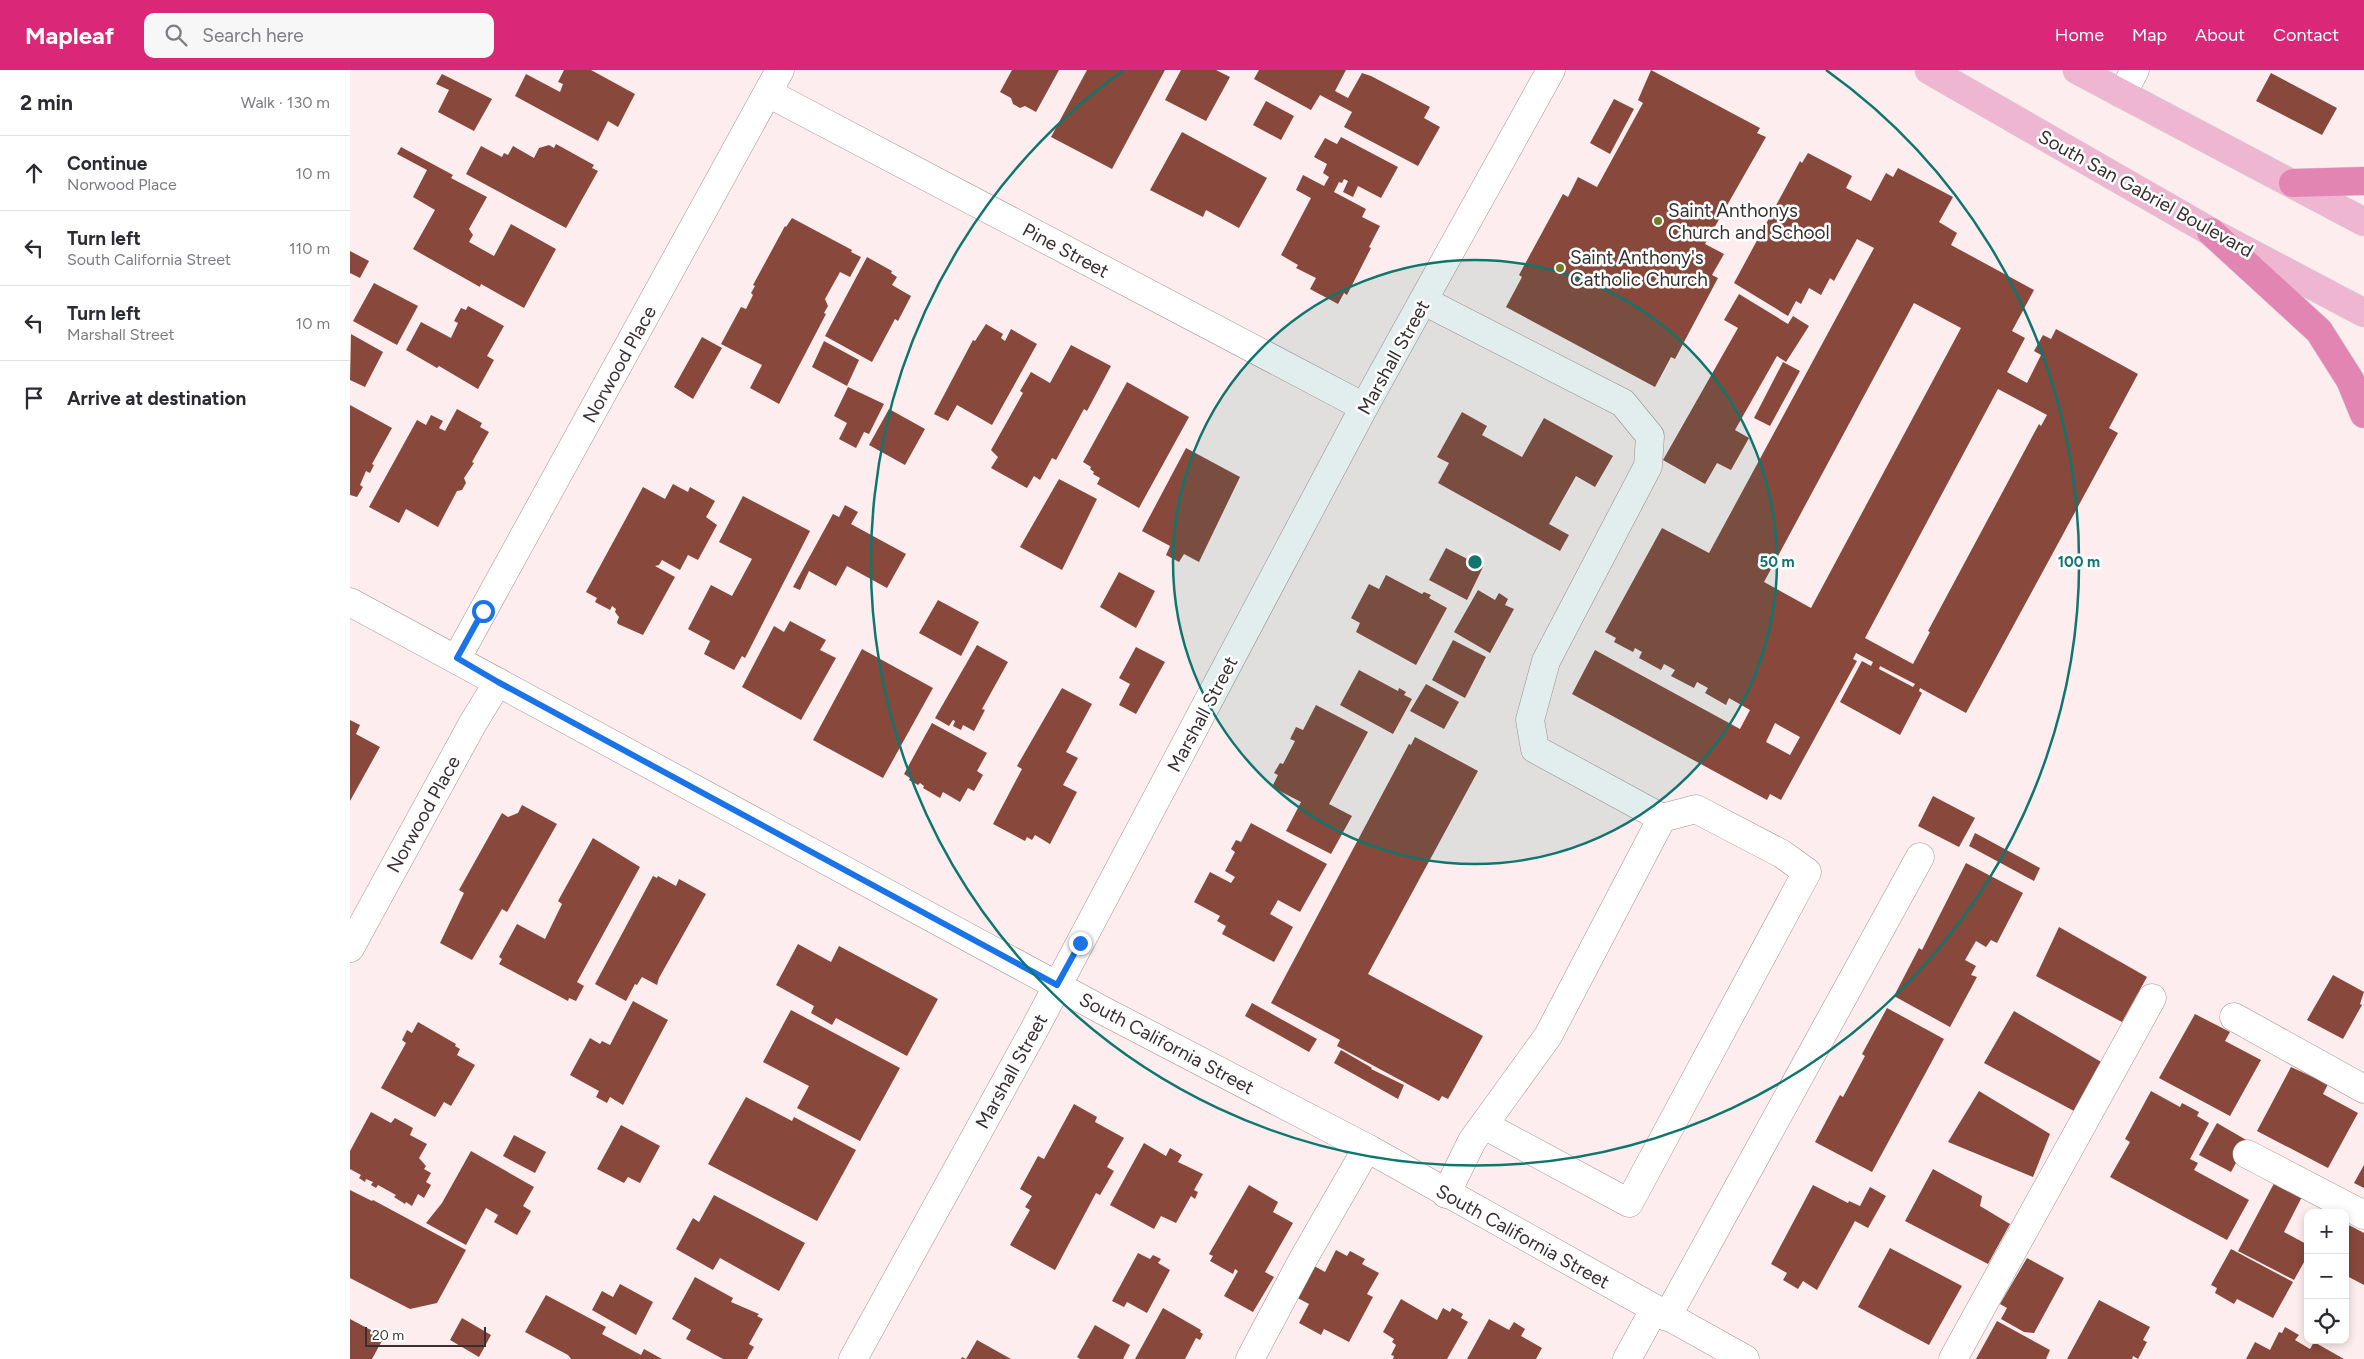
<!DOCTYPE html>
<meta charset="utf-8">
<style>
:root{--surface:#fff;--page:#f7f7f7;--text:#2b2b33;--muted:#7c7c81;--line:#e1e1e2;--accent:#db2777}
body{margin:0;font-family:Figtree,sans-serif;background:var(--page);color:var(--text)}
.controls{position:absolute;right:15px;bottom:15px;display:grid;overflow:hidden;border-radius:10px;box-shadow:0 2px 8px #0003}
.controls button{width:45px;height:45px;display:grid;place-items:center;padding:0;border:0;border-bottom:1px solid var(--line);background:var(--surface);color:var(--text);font:25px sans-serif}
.scale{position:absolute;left:15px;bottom:12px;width:121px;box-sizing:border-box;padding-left:5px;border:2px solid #383030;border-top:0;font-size:14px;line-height:18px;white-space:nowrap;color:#383030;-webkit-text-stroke:4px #fff;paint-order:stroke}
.stop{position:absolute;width:15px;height:15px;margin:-11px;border:4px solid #1a73e8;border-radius:50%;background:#fff}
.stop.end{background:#1a73e8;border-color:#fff;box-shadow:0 1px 5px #0008}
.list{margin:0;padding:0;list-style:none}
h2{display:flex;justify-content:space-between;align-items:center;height:65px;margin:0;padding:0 20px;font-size:21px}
h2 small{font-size:16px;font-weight:400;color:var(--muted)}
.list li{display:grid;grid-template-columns:32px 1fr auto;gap:15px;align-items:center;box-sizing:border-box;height:75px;padding:0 20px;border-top:1px solid var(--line)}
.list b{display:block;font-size:19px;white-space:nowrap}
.list p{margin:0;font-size:16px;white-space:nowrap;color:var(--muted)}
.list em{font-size:16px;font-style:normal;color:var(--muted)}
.icon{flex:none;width:28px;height:28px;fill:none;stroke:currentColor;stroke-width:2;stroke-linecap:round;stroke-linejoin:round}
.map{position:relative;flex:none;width:2014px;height:1289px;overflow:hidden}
header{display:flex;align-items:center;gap:30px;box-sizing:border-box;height:70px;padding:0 25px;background:var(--accent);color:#fff}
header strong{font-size:24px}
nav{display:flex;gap:28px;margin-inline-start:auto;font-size:18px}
.search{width:350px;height:45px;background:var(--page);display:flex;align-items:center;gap:12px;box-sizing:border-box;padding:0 18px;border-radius:10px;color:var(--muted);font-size:19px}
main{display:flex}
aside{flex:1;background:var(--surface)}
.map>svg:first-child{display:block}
.building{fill:#88483b;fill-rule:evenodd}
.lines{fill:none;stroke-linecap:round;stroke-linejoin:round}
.minor-casing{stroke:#a59193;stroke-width:29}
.major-casing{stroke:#d3d1d1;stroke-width:29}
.highway-casing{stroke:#d3d1d1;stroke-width:29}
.minor{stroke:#fff;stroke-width:28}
.major{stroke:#eeb6d1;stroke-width:28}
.highway{stroke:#e385b2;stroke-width:28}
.route{stroke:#1a73e8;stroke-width:6}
.ring{fill:none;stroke:#0f766e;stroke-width:2.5}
.poi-dot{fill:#737b26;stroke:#fff;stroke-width:2}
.labels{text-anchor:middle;stroke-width:5;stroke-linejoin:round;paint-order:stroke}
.street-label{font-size:19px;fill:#383030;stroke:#fff}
.poi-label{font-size:19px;fill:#383030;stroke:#fff;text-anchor:start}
.centre{fill:#0f766e;stroke:#fff;stroke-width:2.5}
.ring-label{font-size:15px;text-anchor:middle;font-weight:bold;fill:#0f766e;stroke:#fff;stroke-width:5;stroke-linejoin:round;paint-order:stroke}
</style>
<header>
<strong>Mapleaf</strong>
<div class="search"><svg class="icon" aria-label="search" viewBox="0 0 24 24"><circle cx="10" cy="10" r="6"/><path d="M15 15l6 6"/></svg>Search here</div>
<nav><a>Home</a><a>Map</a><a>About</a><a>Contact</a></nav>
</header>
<main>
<aside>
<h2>2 min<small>Walk · 130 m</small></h2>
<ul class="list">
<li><svg class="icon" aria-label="ahead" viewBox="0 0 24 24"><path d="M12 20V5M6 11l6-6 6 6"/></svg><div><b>Continue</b><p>Norwood Place</p></div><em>10 m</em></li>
<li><svg class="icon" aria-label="left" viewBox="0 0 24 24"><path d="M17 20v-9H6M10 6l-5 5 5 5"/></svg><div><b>Turn left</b><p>South California Street</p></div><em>110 m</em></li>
<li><svg class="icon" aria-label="left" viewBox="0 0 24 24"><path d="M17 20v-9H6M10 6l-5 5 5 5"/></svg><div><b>Turn left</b><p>Marshall Street</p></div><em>10 m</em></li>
<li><svg class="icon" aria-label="arrive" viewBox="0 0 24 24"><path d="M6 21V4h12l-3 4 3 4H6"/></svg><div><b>Arrive at destination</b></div></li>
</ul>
</aside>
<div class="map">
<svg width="2014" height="1289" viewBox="0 0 2014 1289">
<rect width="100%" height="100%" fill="#feedee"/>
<!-- building -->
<g class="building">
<path d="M214,0H241L285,24L268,57L258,51L248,71L165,26L176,4L210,22L213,14L208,12Z"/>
<path d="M662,0H709L686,42L675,36L670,38L663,34L661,28L650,22Z"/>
<path d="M737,0H815L762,99L701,67Z"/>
<path d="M831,0H866L880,7L856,51L815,30Z"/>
<path d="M909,0H996L985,21L998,28L1012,3L1021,6L1080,37L1074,48L1090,57L1068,96L994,57L1002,42L970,25L961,40L904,9Z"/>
<path d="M1301,0L1410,58L1407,63L1416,67L1355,174L1374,184L1362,205L1368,208L1325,289L1321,287L1305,317L1156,237L1172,207L1169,205L1213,124L1218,127L1228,107L1247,117L1293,33L1288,30Z"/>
<path d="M1921,3L1987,38L1972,65L1906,31Z"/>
<path d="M92,4L142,29L124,61L88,42L99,20L86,14Z"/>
<path d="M1264,29L1284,39L1260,84L1240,73Z"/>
<path d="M916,31L944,46L931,70L903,55Z"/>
<path d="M832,62L917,108L889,158L856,140L853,147L800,120Z"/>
<path d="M991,67L1048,97L1031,128L1008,116L1003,127L993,122L998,111L994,109L992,113L989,112L984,122L1016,139L1012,147L1030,156L1019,177L1021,178L997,225L994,223L988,234L960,219L966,208L946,198L948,195L931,185L961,128L946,120L953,105L974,116L979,107L973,103L977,94L964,87L975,68L987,74Z"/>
<path d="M206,74L244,95L242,98L248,101L216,158L116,104L131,76L152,87L154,83L158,85L163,76L184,88L189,78L199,75L204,78Z"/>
<path d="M51,77L103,105L101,108L137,127L119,159L123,165L119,172L144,186L161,154L206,179L174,238L131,214L130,217L63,179L85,140L63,127L77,100L47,84Z"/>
<path d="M1458,83L1502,106L1496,118L1521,131L1536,103L1543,107L1548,98L1603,127L1589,152L1607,163L1601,175L1684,220L1662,261L1675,268L1657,302L1677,313L1691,285L1684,281L1693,265L1701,269L1706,259L1788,304L1759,358L1768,363L1616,643L1570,618L1569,621L1572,623L1550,665L1490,632L1512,591L1521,596L1523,592L1506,583L1503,589L1507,591L1431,730L1420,724L1417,730L1222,624L1245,580L1390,659L1400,640L1379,628L1376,635L1355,623L1358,618L1347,612L1344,618L1321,606L1325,600L1314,594L1311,600L1289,588L1292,582L1285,578L1283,582L1264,572L1266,568L1255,562L1312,458L1359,483L1524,178L1507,169L1484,211L1480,208L1471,225L1459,218L1451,234L1446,231L1438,246L1384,213L1450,91L1452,93ZM1564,233L1611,258L1461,538L1414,512ZM1648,319L1697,345L1691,356L1689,354L1578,561L1580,562L1563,594L1515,568ZM1530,596L1565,614L1563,617L1529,599ZM1425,653L1450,667L1440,685L1416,672Z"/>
<path d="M442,148L502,180L501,182L511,187L500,207L490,202L475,229L478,236L474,243L476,244L429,334L400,318L412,295L371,274L391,237L396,239L403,225L401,223L405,216L403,215L435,156L436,157Z"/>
<path d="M0,181L19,191L10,208L0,203Z"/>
<path d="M517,187L542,201L541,203L547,207L542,215L561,226L548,251L545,249L522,292L475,266Z"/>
<path d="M24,213L68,236L47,275L3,251Z"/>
<path d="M1389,224L1438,254L1443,246L1459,256L1436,292L1427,286L1385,360L1399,368L1381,400L1367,393L1355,414L1313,390L1388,258L1374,250Z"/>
<path d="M118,236L154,256L137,286L144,290L128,319L89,296L87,298L56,280L71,252L101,268L108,253L104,251L111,238L116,240Z"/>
<path d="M636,254L653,264L651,268L655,271L661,259L687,274L642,355L607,335L598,351L584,344L623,270L625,271Z"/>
<path d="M1,264L33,282L15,317L0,310Z"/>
<path d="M352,267L372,278L343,329L324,317Z"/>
<path d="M474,271L509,290L497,316L462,297Z"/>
<path d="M721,275L761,296L737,341L734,339L706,390L702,388L690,410L684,406L677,418L641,398L648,387L641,380L673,323L670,321L681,302L700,313Z"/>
<path d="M1433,292L1450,301L1420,356L1404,348Z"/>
<path d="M777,312L839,347L789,438L747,414L750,408L743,404L744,402L740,399L741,397L733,392Z"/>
<path d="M498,317L534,334L519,364L514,362L506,378L489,369L497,353L484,346Z"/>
<path d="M0,335L42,358L22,394L24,395L20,403L16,401L10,415L13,417L7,427L0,425Z"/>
<path d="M107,339L132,353L130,357L139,362L122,392L124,393L114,408L116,413L112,420L107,421L88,457L56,439L49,453L19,437L67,350L76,355L81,345L93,351L89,358L95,361Z"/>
<path d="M539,339L575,359L555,395L519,375Z"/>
<path d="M1112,342L1137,356L1132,365L1172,387L1194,348L1263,386L1245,417L1226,406L1199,454L1219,465L1210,481L1088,413L1099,393L1087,387Z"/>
<path d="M836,378L890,407L849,492L834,484L829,492L816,485L820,476L792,461Z"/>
<path d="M709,409L747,429L712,500L670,477Z"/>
<path d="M323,414L338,422L340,417L365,431L356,447L367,455L348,490L338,485L330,500L312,490L309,495L305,496L325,507L293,565L268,554L267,552L269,547L265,542L266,539L262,536L260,540L245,532L247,528L236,522L293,417L315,429Z"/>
<path d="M393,426L460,461L395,588L392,586L384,600L354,584L360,571L338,559L361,515L382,526L402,489L369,472Z"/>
<path d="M495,435L508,442L501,454L556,484L537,518L497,496L486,516L459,501L450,520L443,517L483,444L489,447Z"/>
<path d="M1096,478L1133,497L1117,530L1079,510Z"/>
<path d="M769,502L805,521L786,558L750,537Z"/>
<path d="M1036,505L1072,524L1074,522L1081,525L1079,528L1097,538L1066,595L1006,562L1010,553L1001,548L1019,514L1029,519Z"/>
<path d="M1128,520L1145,530L1149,523L1158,529L1155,535L1164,539L1140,583L1104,562Z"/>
<path d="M588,530L629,552L611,586L569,563Z"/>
<path d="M440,551L476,570L470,580L486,588L451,650L392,617L424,556L434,562Z"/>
<path d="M1103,570L1136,587L1115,628L1082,610Z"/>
<path d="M627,575L658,592L632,639L635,640L624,661L613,655L611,660L603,656L605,651L603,650L599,656L585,648Z"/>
<path d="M786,577L815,592L786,644L769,635L780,614L769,608Z"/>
<path d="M512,579L583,618L533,708L463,670Z"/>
<path d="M1009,600L1048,621L1049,618L1056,622L1054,625L1062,629L1043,664L990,635Z"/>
<path d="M1076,614L1109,632L1094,659L1060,641Z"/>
<path d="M712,618L742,634L716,682L728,688L713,715L727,722L700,774L685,765L682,770L677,767L675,771L643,754L672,699L667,696Z"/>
<path d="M966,635L1018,662L979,734L1002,746L981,784L936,761L951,732L922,717L928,705L924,703L930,693L933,694L945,671L940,669L946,657L953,660Z"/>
<path d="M0,650L10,655L6,664L30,677L0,731Z"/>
<path d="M582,653L637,683L627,701L633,705L624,721L618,718L610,732L593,722L590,728L573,718L574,716L570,713L568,715L559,710L560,708L554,704Z"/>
<path d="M1065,667L1128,701L1018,904L1133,966L1098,1029L1092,1026L1089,1031L987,976L990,970L921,933L1059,674L1061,675Z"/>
<path d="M1583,726L1625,748L1609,777L1568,756Z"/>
<path d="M172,735L207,754L157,842L152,839L122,890L90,873L114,823L109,820L152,743L158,747L168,743Z"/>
<path d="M901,753L977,794L950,842L928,830L920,844L943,857L924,892L872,864L876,856L867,851L870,846L844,832L860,802L881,813L885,807L875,801L885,782L881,779L886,770L891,772Z"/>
<path d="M1625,763L1690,798L1684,811L1619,776Z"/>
<path d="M243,768L290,797L227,912L234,916L226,931L219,928L218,931L149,894L152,889L149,887L167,854L195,869L212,834L208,831Z"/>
<path d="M1616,793L1673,823L1647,873L1641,870L1636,877L1626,871L1615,890L1626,896L1621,905L1627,907L1600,957L1544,926L1569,878L1572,880Z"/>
<path d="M303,806L307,808L308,806L326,816L329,809L356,824L309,908L307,915L292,907L287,915L285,914L276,931L245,914Z"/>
<path d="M1709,857L1797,907L1772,952L1686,906Z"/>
<path d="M448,874L481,892L489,876L588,929L557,986L486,948L482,955L461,943L464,936L426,915Z"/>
<path d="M1983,905L2014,922L2010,934L2012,935L1993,969L1957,950Z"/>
<path d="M283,931L318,950L273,1035L260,1027L257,1033L246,1027L249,1021L220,1005L240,968L250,974L252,971L260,975Z"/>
<path d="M902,933L967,969L959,982L895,946Z"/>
<path d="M1537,938L1594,969L1522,1102L1465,1072L1490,1025L1493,1027L1515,986L1512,984Z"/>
<path d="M441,940L550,998L510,1071L447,1038L459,1016L413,992Z"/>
<path d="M1664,941L1753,993L1724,1041L1634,993Z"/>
<path d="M1845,944L1880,962L1875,971L1911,990L1880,1046L1809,1008Z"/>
<path d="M68,952L106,974L105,976L110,979L107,985L125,995L101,1036L94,1032L85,1047L31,1018L56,973L52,970L57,960L62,963Z"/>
<path d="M991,980L1022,998L1021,999L1054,1015L1048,1029L984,993Z"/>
<path d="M1941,997L1978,1014L1973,1024L2008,1043L1978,1098L1907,1061Z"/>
<path d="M1629,1021L1700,1064L1683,1107L1598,1072Z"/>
<path d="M1801,1021L1830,1037L1832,1033L1849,1042L1847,1046L1859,1053L1840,1089L1848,1093L1844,1100L1899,1130L1877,1170L1760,1107L1780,1072L1775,1069Z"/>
<path d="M396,1027L442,1051L444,1047L506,1080L467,1151L358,1094Z"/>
<path d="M724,1034L747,1047L745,1052L774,1068L757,1097L764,1101L750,1125L746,1123L705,1200L660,1175L680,1140L675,1137L682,1126L670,1119L688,1086L694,1089Z"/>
<path d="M21,1042L41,1053L45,1048L63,1058L60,1065L77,1074L69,1088L76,1096L74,1099L81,1103L76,1112L81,1115L74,1128L68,1124L62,1136L56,1132L55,1134L44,1127L46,1125L28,1115L26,1118L21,1115L23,1112L16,1109L15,1112L9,1108L11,1105L0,1099V1081Z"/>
<path d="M1867,1053L1898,1071L1881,1102L1849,1085Z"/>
<path d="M271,1055L310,1076L290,1113L278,1107L274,1113L247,1099Z"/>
<path d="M164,1065L196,1082L185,1103L153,1086Z"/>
<path d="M794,1073L816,1086L820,1078L832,1085L828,1092L853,1104L844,1120L848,1122L845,1129L841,1126L826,1153L811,1146L804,1159L760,1135Z"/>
<path d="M121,1081L184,1117L173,1136L181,1141L167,1165L144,1152L148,1145L136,1138L116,1175L76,1153L92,1133Z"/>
<path d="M2014,1095V1118L2004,1113Z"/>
<path d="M1583,1099L1632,1126L1630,1136L1660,1154L1638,1194L1555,1151Z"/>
<path d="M1929,1104L1956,1119L1934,1162L1958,1175V1185L1944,1210L1888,1181Z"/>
<path d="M899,1115L928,1132L923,1142L943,1153L915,1202L924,1207L903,1242L874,1226L888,1201L885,1199L883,1204L860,1191L863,1186L859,1184Z"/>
<path d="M1463,1115L1498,1133L1499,1131L1510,1136L1520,1117L1536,1126L1518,1158L1505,1151L1467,1220L1453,1211L1448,1219L1433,1210L1437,1203L1421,1194Z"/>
<path d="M0,1120L22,1131L23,1130L116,1180L87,1233L60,1239L0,1208Z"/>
<path d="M364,1125L455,1173L429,1221L370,1188L363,1200L326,1179L343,1148L349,1152Z"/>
<path d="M1995,1153L2014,1163V1215L1995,1205Z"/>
<path d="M1540,1178L1612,1216L1579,1275L1508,1237Z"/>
<path d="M1881,1179L1943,1212L1923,1248L1887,1229L1884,1234L1865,1223L1867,1218L1861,1215Z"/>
<path d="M986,1180L997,1186L1000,1181L1015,1189L1012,1194L1029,1203L1017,1224L1023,1227L999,1272L974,1259L971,1265L949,1253L959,1234L940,1224L957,1192L975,1202Z"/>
<path d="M788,1183L800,1189L803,1185L811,1189L808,1193L820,1200L797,1243L777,1232L774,1237L762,1231Z"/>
<path d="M1677,1188L1714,1208L1684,1263L1674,1262L1651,1249L1657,1238L1650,1234Z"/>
<path d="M345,1207L383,1228L381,1232L409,1244L407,1246L413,1249L399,1274L404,1277L397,1289H373L336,1269L341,1260L322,1249Z"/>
<path d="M270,1214L303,1232L286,1265L242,1240L252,1221L263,1227Z"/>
<path d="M196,1225L256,1257L252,1264L291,1285L294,1279L312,1289H221L218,1285L175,1262Z"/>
<path d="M1051,1229L1087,1250L1093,1238L1100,1242L1102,1238L1113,1244L1111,1248L1118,1252L1097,1289H1043L1044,1286L1041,1285L1046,1275L1042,1272L1044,1269L1033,1262Z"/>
<path d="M1749,1230L1800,1257L1793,1270L1797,1272L1788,1289L1783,1286L1782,1289H1717Z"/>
<path d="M813,1238L851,1260L850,1262L853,1264L850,1270L846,1268L835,1289H785Z"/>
<path d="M112,1248L141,1265L129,1287L100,1270Z"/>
<path d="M0,1249L34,1267L22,1289H0Z"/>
<path d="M1139,1249L1159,1260L1164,1252L1175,1259L1171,1266L1192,1278L1186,1289H1117Z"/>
<path d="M1647,1251L1700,1280L1696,1289H1626Z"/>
<path d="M745,1255L780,1275L773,1289H730L727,1287Z"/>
<path d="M1935,1257L1949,1265L1945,1270L1960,1279L1964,1272L1994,1289H1896L1905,1272L1920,1280L1929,1262L1932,1263Z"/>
<path d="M627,1270L661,1289H611L612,1287L616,1289Z"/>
</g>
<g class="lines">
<!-- minor casing -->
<g class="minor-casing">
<g id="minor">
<path d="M418,23L1014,337"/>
<path d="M1772,24L1785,0"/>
<path d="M1074,231L1273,333L1300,366L1298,396L1196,591L1180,650L1185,679L1312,748L1346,739L1432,784L1457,802L1279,1133L1134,1055"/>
<path d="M0,532L752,940L1017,1078L1395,1289"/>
<path d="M107,588L430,0"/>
<path d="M0,878L123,653L148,612"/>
<path d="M1884,947L2014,1019"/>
<path d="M1897,1084L2014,1145"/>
<path d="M1096,1124L1122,1071L1198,966L1312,748"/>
<path d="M1317,1247L1570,787"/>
<path d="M503,1289L684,960L1014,337L1201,0"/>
<path d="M900,1289L952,1191L1017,1078"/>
<path d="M1277,1289L1304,1240"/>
<path d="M1603,1289L1802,928"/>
</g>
</g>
<!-- major casing -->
<g class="major-casing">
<g id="major">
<path d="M1579,0L1861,162L2014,243"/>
<path d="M1727,0L2014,152"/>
</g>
</g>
<!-- highway casing -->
<g class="highway-casing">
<g id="highway">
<path d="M1943,113L2014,111"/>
<path d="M1861,162L1969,261L2000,310L2014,344"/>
</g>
</g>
<!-- minor -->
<use href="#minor" class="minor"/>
<!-- major -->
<use href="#major" class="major"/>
<!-- highway -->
<use href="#highway" class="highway"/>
</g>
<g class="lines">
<!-- route -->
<path class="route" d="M133,541L107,588L148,612L707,915L730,873"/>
</g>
<!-- distance rings -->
<circle cx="1125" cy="492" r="302" fill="#0f766e" fill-opacity=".12"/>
<g class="ring">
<circle cx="1125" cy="492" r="302"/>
<path d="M1476 0A604 604 0 1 1 774 0"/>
</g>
<!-- markers -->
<g class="poi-dot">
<circle cx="1308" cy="151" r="5"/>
<circle cx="1210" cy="198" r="5"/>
</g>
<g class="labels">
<!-- street labels -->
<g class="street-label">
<text transform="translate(1796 123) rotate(29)" y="7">South San Gabriel Boulevard</text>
<text transform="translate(716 180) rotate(28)" y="7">Pine Street</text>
<text transform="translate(1043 287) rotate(-61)" y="7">Marshall Street</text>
<text transform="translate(269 294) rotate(-61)" y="7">Norwood Place</text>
<text transform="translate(852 644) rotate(-62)" y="7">Marshall Street</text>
<text transform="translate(73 744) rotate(-61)" y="7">Norwood Place</text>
<text transform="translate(817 973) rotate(28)" y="7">South California Street</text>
<text transform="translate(661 1001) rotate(-61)" y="7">Marshall Street</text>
<text transform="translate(1173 1166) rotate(29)" y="7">South California Street</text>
</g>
<!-- poi labels -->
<g class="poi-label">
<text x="1318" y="147">Saint Anthonys<tspan x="1318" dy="22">Church and School</tspan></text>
<text x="1220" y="194">Saint Anthony's<tspan x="1220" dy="22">Catholic Church</tspan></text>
</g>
</g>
<circle cx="1125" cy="492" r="8" class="centre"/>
<g class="ring-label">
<text x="1427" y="497">50 m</text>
<text x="1729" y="497">100 m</text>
</g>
</svg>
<div class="controls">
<button>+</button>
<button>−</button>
<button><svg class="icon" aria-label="locate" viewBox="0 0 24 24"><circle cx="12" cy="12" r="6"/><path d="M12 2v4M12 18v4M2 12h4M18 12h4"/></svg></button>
</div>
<div class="scale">20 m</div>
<div class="stop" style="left:133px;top:541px"></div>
<div class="stop end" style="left:730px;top:873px"></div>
</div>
</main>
